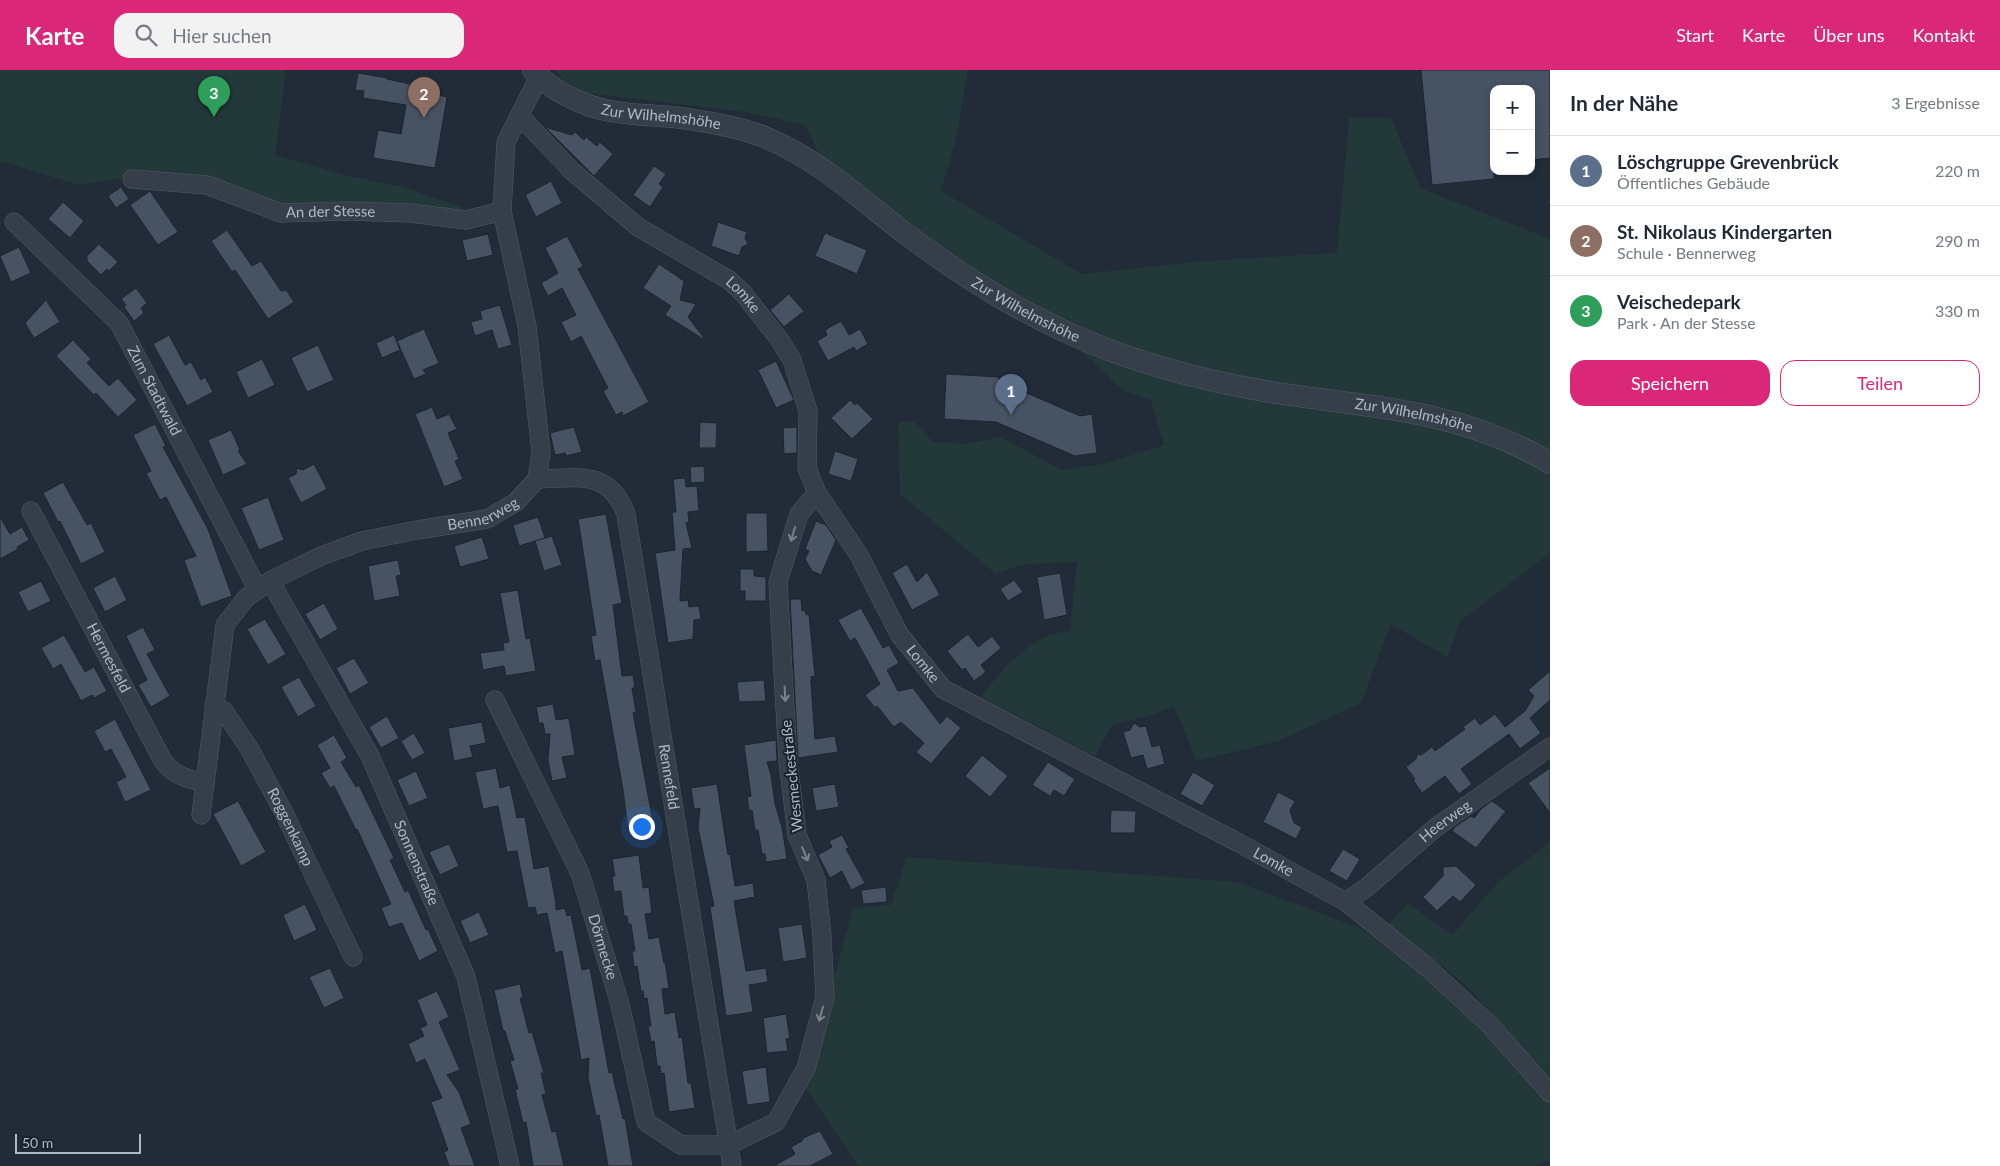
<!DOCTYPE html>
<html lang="de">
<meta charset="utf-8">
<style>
:root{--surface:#fff;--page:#f2f2f3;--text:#1f2937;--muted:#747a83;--line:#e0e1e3;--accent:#db2777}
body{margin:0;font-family:Lato,sans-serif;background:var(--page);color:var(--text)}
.controls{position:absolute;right:15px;top:15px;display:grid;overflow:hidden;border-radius:10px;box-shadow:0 2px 8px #0003}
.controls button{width:45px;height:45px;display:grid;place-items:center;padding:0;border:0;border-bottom:1px solid var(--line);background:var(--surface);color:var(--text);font:25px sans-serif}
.scale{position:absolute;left:15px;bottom:12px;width:126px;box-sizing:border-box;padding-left:5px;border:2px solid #afb9c5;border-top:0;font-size:14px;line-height:18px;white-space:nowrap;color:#afb9c5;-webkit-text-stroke:4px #1a232d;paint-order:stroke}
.you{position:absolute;left:641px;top:756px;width:18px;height:18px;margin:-12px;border:4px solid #fff;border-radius:50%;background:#1a73e8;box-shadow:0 0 0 8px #1a73e833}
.badge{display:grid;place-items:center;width:32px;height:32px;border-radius:50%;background:var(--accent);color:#fff;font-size:16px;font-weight:700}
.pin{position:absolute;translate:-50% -41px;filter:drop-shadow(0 1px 2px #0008)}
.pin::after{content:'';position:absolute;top:26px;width:18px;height:15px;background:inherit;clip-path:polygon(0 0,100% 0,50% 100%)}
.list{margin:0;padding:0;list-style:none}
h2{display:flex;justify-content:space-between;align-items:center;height:65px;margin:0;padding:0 20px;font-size:21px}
h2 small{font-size:16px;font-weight:400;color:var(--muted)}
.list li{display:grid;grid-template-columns:32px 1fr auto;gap:15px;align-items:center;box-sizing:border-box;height:70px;padding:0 20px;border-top:1px solid var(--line)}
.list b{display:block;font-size:19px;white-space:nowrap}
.list p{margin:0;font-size:16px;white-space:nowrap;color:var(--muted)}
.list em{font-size:16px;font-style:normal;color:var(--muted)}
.actions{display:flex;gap:10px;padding:15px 20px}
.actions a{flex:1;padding:11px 0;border:1px solid var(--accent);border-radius:15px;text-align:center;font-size:18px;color:var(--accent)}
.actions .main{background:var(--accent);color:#fff}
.icon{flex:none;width:28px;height:28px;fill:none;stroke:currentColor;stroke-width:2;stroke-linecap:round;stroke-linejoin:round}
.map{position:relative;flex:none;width:1550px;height:1096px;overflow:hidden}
header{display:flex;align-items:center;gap:30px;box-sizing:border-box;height:70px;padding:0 25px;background:var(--accent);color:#fff}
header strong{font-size:24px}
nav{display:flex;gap:28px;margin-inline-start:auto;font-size:18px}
.search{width:350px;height:45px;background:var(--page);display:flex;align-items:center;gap:12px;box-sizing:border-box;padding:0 18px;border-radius:15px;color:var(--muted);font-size:19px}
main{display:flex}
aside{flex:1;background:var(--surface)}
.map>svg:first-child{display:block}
.green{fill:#233839}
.building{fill:#475362;stroke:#1c252f}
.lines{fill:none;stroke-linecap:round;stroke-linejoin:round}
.minor-casing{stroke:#525c66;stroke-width:19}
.tertiary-casing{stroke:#525c66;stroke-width:22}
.minor{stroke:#353e49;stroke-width:18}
.tertiary{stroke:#353e49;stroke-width:21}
.oneway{stroke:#78828d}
.labels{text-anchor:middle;stroke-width:4;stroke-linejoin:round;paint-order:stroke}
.street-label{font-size:15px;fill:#afb9c5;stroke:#1a232d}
</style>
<header>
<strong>Karte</strong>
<div class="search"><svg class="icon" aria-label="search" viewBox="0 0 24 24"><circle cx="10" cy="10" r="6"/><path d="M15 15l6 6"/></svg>Hier suchen</div>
<nav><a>Start</a><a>Karte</a><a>Über uns</a><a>Kontakt</a></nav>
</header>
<main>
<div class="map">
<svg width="1550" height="1096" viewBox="0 0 1550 1096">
<rect width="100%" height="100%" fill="#212c38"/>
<!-- green -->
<g class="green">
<path d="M0,0H286L275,85L348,106L403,117L461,137L468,145L282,138L138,106L79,115L7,93L0,92Z"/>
<path d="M553,0H968L956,69L941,121L1082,204L1205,191L1337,183L1349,48H1391L1420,118L1550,169V386L1128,279L1021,231L918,163L819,85L806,55L745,42L587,23L565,11Z"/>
<path d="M1078,278L1401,349L1486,369L1535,395L1550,406V483L1460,551L1447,587L1391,554L1361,633L1278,671L1197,691L1174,636L1155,644L1112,655L1095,686L981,627C999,603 1019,579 1047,566C1054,563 1063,562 1070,561L1077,492L1023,494L996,504L900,424L898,352H914L933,372L967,374L1000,367L1062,400L1104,394L1164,375L1151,330L1124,321Z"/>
<path d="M1550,772V1091H1543L1535,1096H858L805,1017L853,838L891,835L907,787L1237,812L1360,858L1419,901L1544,1006C1520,976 1497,946 1469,919C1444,895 1414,876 1385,858L1408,833L1452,865L1498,812Z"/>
</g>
<!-- building -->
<g class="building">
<path d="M1421,0H1550V88L1531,90V19H1494V109L1432,115Z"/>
<path d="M358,3L387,8V9L410,14L409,19L447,27L435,98L373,88L378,60L401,64L406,35L363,28L364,21L355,20Z"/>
<path d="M545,57L572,65L575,62L584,70L586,67L597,76L600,72L613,84L594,106Z"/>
<path d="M654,96L666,104L659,114L663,117L650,137L633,125Z"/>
<path d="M551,111L562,133L536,147L525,125Z"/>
<path d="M121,117L129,129L116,138L108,126Z"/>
<path d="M150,121L178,162L158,175L130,135Z"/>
<path d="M63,132L84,151L70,168L48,149Z"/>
<path d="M718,152L747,162L745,168L748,174L742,177L739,186L711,176Z"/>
<path d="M227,160L252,196L261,191L281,221L286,220L294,232L268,249L235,200L232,202L211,171Z"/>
<path d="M825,163L867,180L857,204L815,186Z"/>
<path d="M488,164L493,185L467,191L462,170Z"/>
<path d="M567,166L583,196L578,199L649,332L623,346L622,342L616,345L603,321L608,318L581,266L571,272L561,252L576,245L562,218L548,226L541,213L558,203L545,178Z"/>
<path d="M99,174L118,192L109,201L107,199L101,205L87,191V186Z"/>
<path d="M19,177L31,203L11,212L0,186Z"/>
<path d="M659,194L684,211L680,230L696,234L688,247L704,268L703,269L665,245L671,236L643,218Z"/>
<path d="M136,218L147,233L141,238L144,243L134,251L124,237L126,235L121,229Z"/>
<path d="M789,224L804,241L784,257L770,240Z"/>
<path d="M46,230L60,252L34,268L25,253Z"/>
<path d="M500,235L512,275L498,279L492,260L475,266L471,252L482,249L480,241Z"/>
<path d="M841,251L849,265L860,259L868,274L856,281L854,277L828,291L817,271L827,265L825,260Z"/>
<path d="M424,259L439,293L423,300L426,304L414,309L397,271Z"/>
<path d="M169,265L185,295L191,292L201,310L205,307L213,322L187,336L153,274Z"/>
<path d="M394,265L400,280L382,288L376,273Z"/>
<path d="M73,270L91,289L87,293L109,316L118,308L137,330L118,347L96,323L94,325L56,286Z"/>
<path d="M318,275L334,310L307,322L291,288Z"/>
<path d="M262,289L275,315L248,328L236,302Z"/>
<path d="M776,291L794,330L776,338L758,300Z"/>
<path d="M946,304L999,307V311L1080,346L1092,344L1097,383L1075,386L996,352L944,349Z"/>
<path d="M850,330L855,335L857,333L873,349L852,369L831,348Z"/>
<path d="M432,337L437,349L449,344L457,359L448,363L459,389L455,391L463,409L444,417L415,344Z"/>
<path d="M700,352L717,353L716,378H699Z"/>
<path d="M155,354L166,376L163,377L208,459L232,526L201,537L184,490L196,486L166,427L160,430L146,403L151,401L133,365Z"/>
<path d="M574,357L582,382L566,386L565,383L555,385L550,363Z"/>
<path d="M797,357V383L784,384L783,358Z"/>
<path d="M231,360L240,380L238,381L247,394L223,405L208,370Z"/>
<path d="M835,381L858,389L851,411L828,404Z"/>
<path d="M314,394L327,419L301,433L288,408L296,404L297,398L303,400Z"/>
<path d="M704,396L705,412L691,413L690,397Z"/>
<path d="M685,408L686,417L697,416L699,441L688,442L689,452L686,453L692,478L683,479L680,531L688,530L689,537L699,536L701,549L694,550L693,569L668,573L655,483L675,480L672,442H676L673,409Z"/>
<path d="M63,412L87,455L91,453L105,482L81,494L60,451L58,452L43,423Z"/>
<path d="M268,427L284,470L259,480L241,438Z"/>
<path d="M746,443H767L768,481L746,482Z"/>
<path d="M606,444L622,533L613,535L622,606L633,605L635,618H632L636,642L633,643L652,747V756L628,759L623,720L600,590L595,591L591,566L596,565L578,449Z"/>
<path d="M0,447L10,464L22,457L29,470L17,477L18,479L0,489Z"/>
<path d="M538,447L545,468L519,476L513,455Z"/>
<path d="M816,451L826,455L836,470L821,505L812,501L805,489L809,481L805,479Z"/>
<path d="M552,466L562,495L544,501L535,471Z"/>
<path d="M482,467L489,489L460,497L454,476Z"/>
<path d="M398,490L401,505L396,506L400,526L374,531L368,496Z"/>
<path d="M907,494L917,512L927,502L940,525L912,540L892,503Z"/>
<path d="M740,499H754V506L766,507V531H745V521H740Z"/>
<path d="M1060,503L1067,545L1044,550L1037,507Z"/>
<path d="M115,506L127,530L105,542L93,518Z"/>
<path d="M1014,510L1023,522L1008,531L1000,519Z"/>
<path d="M41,511L51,531L28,542L18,522Z"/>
<path d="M518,520L526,569L530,568L536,601L506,606L504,596L483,600L480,583L504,580L503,573L509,572L500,523Z"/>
<path d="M790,529H801L802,541L805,540L806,545L809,544L815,606L811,607V613L815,669L835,666L838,682L798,688Z"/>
<path d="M324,533L338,559L320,570L305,544Z"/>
<path d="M861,538L883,578L889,575L899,593L887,600L898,621L913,618L940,654L947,646L961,658L931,694L916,682L924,673L901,652L894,657L877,636L875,638L865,625L880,614L855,568L850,571L838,550Z"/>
<path d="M265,549L286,584L268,595L247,559Z"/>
<path d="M143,557L155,580L147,584L170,626L151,637L138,615L147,610L126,566Z"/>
<path d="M968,564L978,577L992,566L1001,578L981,595L986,602L974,611L965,598L962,600L947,581Z"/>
<path d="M64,565L85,602L94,597L107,621L94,628L92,625L81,631L61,594L53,599L41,578Z"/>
<path d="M354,588L369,613L350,624L336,598Z"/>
<path d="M1550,601V630L1530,648L1541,663L1520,679L1509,664L1461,699L1472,714L1459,724L1445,706L1422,723L1413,710L1415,709L1406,697L1416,689L1417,684L1421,685L1432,677L1435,681L1465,659L1463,657L1475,648L1480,655L1495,644L1505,657L1525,641L1534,626L1528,620Z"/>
<path d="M299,607L316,636L298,647L281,617Z"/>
<path d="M764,610L766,631L739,632L737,612Z"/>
<path d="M553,634L556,650L569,648L575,685L562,687L567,708L552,711L548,690L550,664H545L543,653H539L536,637Z"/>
<path d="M387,646L399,668L381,678L369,657Z"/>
<path d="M115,649L151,720L125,732L116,712L126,707L111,679L105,682L94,661Z"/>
<path d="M482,652L486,673L470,676L473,687L454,691L448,658Z"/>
<path d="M1134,653L1140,657L1146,656L1152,677L1160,675L1165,694L1147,699L1143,685L1131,688L1123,662L1130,660Z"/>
<path d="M414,663L425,683L412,690L401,671Z"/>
<path d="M334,665L347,688L341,692L356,717L359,715L394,788L390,790L405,822L408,820L426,860L428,859L438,881L419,891L402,853L389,857L381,838L391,834L374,796L357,759L356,760L334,716L330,718L321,703L330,698L317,675Z"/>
<path d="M776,670L777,691L767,692L771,705L775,734L782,757L787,789L766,792L765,784H762L758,760H755L752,740L749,741L747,727L751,726L744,675Z"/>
<path d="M982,685L1008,706L990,727L965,706Z"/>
<path d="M1048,692L1075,709L1064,726L1054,720L1050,726L1032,715Z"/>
<path d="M496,698L500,718L510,715L517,748L525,747L534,799L549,796L556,833V840L565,838L567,846L571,845L582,900L590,898L609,1003L612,1002L623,1049L625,1048L633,1096H608L599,1045L596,1046L588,1008L589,988L581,990L562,881L555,883L547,843L537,845L535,837L528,838L517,781L507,782L498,736L483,739L475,702Z"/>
<path d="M1550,698V743L1528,713Z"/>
<path d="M416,701L428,728L409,736L397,710Z"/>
<path d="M1193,702L1215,715L1202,736L1180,724Z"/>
<path d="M717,714L728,785L730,784L735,816L753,813L755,827L734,831L746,901L766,898L768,912L749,915L753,942L726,946L710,837L714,836L698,758L700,738L694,739L691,718Z"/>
<path d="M835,714L839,737L816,741L812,718Z"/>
<path d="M1278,722L1295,731L1290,740L1294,753L1302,757L1296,769L1263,752Z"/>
<path d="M238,731L266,782L241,796L213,744Z"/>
<path d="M1492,731L1506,741L1476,778L1452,761L1456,756L1471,746L1474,748L1482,738Z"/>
<path d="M1111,740L1136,741L1135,763H1110Z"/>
<path d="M842,765L849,778L846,779L865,813L851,820L842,801L830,808L818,785L832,777L829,771Z"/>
<path d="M449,774L459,796L440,805L429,782Z"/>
<path d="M1343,779L1360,789L1347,811L1329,801Z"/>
<path d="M639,785L643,818L649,817L652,843L645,844L649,869L659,867L664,893L665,892L669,918L662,919L665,944L675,942L679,968L682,967L688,1013H691L695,1038L669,1042L664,1003L661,1004L660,996H657L654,971L651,972L648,956H651L647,928L644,929L643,921L641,922L637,896L634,897L632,881H635L631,854H628L627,846H624L621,821L614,822L612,806H615L612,789Z"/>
<path d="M1456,796L1476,815L1460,832L1453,826L1437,841L1423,827L1443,806V797Z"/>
<path d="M886,817L887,832L863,834L861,820Z"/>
<path d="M305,834L317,860L294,871L283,845Z"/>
<path d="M479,842L489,865L470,873L460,851Z"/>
<path d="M802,854L807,888L783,892L778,858Z"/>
<path d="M330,898L344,928L324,938L309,907Z"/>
<path d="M520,914L523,928H520L529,963L532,962L544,1003H541L546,1024L542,1025L552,1062L556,1061L564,1096H533L526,1052L523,1053L515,1019H518L510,991L514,990L505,961H503L494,920Z"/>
<path d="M437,921L449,947L439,952L460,1000L447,1005L459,1022L471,1054L461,1058L475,1096H449L444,1082L448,1080L431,1032L442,1028L425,989L416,993L408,974L424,966L420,958L427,955L417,930Z"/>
<path d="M786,944L790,968L786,969L788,981L767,983L763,948Z"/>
<path d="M766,997L770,1032L747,1035L742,1001Z"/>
<path d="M820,1061L833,1084L810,1096H774L795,1084L791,1077L802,1071L803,1068Z"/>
</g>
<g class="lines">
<!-- minor casing -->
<g class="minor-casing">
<g id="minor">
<path id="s1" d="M520,46L572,101L638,157L729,210L743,223L779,269L792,290L808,341L807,398L817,423L859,485L899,564L943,619L1239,773L1346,832L1427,897L1488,953L1550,1023"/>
<path id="s2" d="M132,109L207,115L281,143L347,141L410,143L466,150L502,141"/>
<path id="s3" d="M14,152L119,253L257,518"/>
<path id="s4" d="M537,409C578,408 609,399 626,444L732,1096"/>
<path id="s5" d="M31,441L163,691C174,706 188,709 205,713"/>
<path id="s6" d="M270,511L370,686L466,907L510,1096"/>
<path id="s7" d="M495,630L580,803L620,934L646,1052L681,1075H729L776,1052L806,998L825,927L822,866L816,810L797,765L788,691L778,512L799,444L817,423"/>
<path id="s8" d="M214,636L224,641L249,678L283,741L353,887"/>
<path id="s9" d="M201,745L225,555L246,528L270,511L321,486L362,471L417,460L487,449L516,432L537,409L541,382L527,256L502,141L506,72L539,7"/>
<path id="s10" d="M1346,832L1367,817L1435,758L1550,677"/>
</g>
</g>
<!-- tertiary casing -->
<g class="tertiary-casing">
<g id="tertiary">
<path id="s11" d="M533,0C552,21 583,36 610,41C636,46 663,45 688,49C715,53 744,58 769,69C821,91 862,131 906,164C969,212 1035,252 1109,280C1163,300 1220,314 1277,323C1374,338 1462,340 1550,393"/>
</g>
</g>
<!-- minor -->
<use href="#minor" class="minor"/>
<!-- tertiary -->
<use href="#tertiary" class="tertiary"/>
</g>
<!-- one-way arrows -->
<defs><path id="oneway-shaft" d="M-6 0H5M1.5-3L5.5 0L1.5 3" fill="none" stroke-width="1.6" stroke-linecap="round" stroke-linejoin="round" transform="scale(1.25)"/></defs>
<g class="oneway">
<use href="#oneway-shaft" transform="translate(793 464) rotate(107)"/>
<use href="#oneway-shaft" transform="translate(785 624) rotate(87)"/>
<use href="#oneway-shaft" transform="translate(805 784) rotate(67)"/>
<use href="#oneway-shaft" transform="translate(821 944) rotate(105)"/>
</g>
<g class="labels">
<!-- street labels -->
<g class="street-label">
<text dy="5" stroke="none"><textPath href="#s11" startOffset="140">Zur Wilhelmshöhe</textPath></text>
<text dy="5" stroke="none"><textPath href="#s2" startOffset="204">An der Stesse</textPath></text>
<text dy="5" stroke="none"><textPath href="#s1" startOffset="288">Lomke</textPath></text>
<text dy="5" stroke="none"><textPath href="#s11" startOffset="560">Zur Wilhelmshöhe</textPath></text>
<text dy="5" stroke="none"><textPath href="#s3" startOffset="222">Zum Stadtwald</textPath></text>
<text dy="5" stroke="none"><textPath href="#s11" startOffset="965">Zur Wilhelmshöhe</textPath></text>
<text dy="5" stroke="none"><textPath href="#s9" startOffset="480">Bennerweg</textPath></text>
<text dy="5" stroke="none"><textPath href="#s5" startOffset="166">Hermesfeld</textPath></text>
<text dy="5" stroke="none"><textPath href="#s1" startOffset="709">Lomke</textPath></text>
<text transform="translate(792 706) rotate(-96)" y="5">Wesmeckestraße</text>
<text dy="5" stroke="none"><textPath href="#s4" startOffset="372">Rennefeld</textPath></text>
<text dy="5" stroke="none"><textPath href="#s10" startOffset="128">Heerweg</textPath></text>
<text dy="5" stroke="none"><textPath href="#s8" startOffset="145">Roggenkamp</textPath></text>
<text dy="5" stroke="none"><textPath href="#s1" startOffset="1114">Lomke</textPath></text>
<text dy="5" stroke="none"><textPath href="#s6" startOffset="318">Sonnenstraße</textPath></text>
<text dy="5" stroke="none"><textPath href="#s7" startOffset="270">Dörmecke</textPath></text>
</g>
</g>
</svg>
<div class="controls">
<button>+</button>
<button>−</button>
</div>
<div class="scale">50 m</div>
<div class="you"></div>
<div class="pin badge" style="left:1011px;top:345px;background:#5c6f8a">1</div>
<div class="pin badge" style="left:424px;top:48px;background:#8d6e63">2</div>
<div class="pin badge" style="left:214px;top:47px;background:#2e9e5b">3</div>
</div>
<aside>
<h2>In der Nähe<small>3 Ergebnisse</small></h2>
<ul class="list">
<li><span class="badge" style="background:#5c6f8a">1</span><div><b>Löschgruppe Grevenbrück</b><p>Öffentliches Gebäude</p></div><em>220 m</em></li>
<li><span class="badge" style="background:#8d6e63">2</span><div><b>St. Nikolaus Kindergarten</b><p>Schule · Bennerweg</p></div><em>290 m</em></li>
<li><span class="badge" style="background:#2e9e5b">3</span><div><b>Veischedepark</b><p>Park · An der Stesse</p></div><em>330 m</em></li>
</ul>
<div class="actions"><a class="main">Speichern</a><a>Teilen</a></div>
</aside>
</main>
